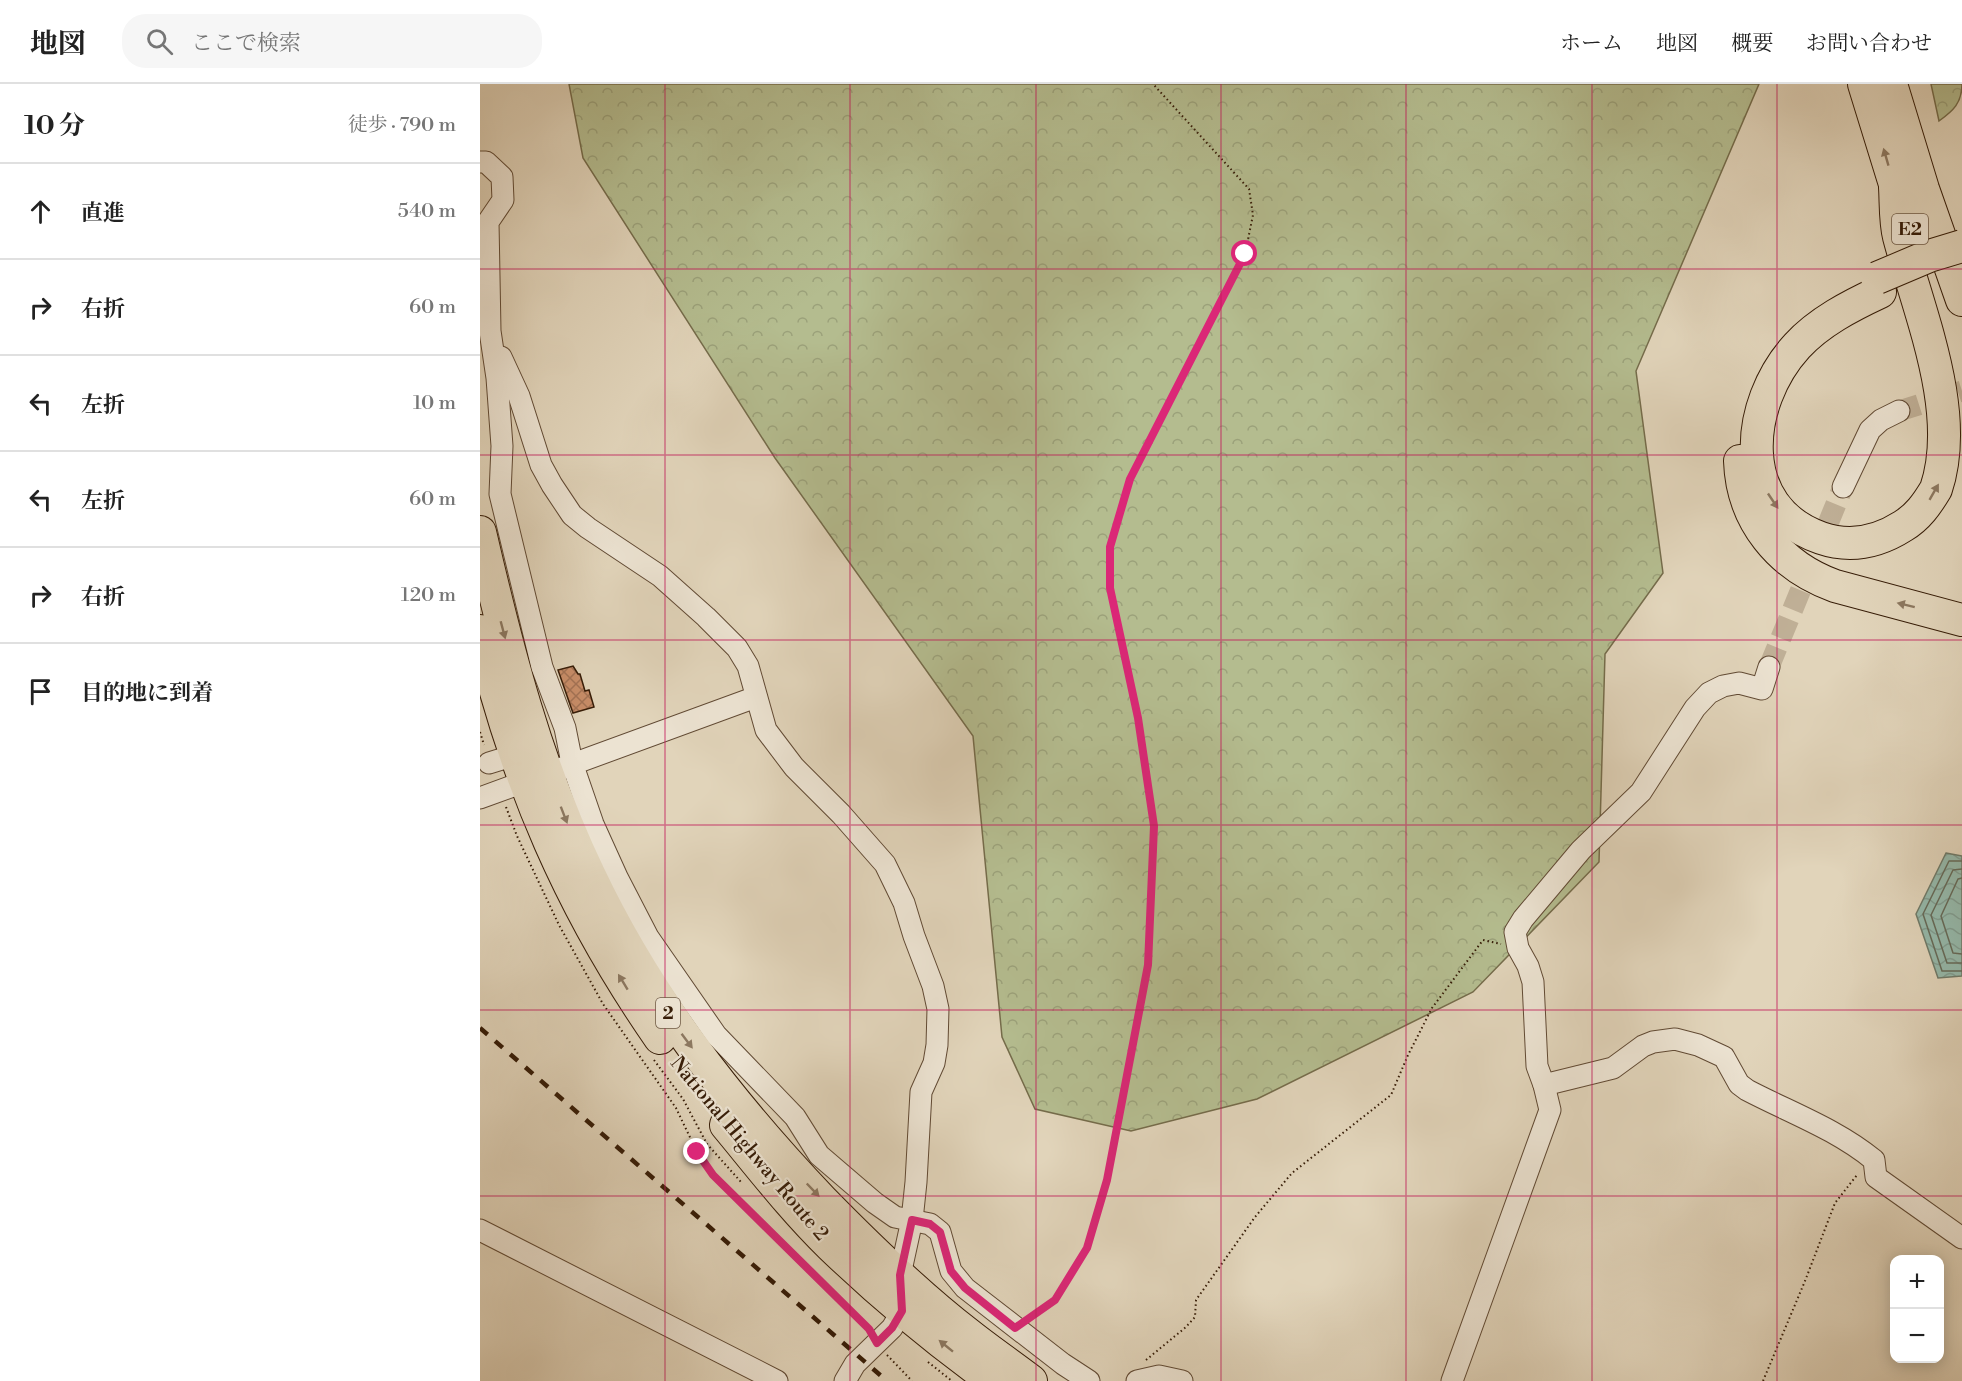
<!DOCTYPE html>
<html lang="ja">
<meta charset="utf-8">
<style>
:root{--surface:#fff;--page:#f6f6f6;--text:#222;--muted:#767676;--line:#e0e0e0}
body{margin:0;font-family:"Libre Bodoni","Noto Serif JP",serif;background:var(--page);color:var(--text)}
.controls{position:absolute;right:18px;bottom:18px;display:grid;overflow:hidden;border-radius:12px;box-shadow:0 3px 15px #0003}
.controls button{width:54px;height:54px;display:grid;place-items:center;padding:0;border:0;border-bottom:2px solid var(--line);background:var(--surface);color:var(--text);font:30px sans-serif}
.stop{position:absolute;width:18px;height:18px;margin:-14px;border:4px solid #db2777;border-radius:50%;background:#fff}
.stop.end{background:#db2777;border-color:#fff;box-shadow:0 2px 6px #0008}
.list{margin:0;padding:0;list-style:none}
h2{display:flex;justify-content:space-between;align-items:center;height:78px;margin:0;padding:0 24px;font-size:26px}
h2 small{font-size:20px;font-weight:400;color:var(--muted)}
.list li{display:grid;grid-template-columns:39px 1fr auto;gap:18px;align-items:center;box-sizing:border-box;height:96px;padding:0 24px;border-top:2px solid var(--line)}
.list b{display:block;font-size:22px;white-space:nowrap}
.list em{font-size:20px;font-style:normal;color:var(--muted)}
.icon{flex:none;width:33px;height:33px;fill:none;stroke:currentColor;stroke-width:2;stroke-linecap:round;stroke-linejoin:round}
.map{position:relative;flex:none;width:1482px;height:1297px;overflow:hidden}
header{display:flex;align-items:center;gap:36px;box-sizing:border-box;height:84px;padding:0 30px;background:var(--surface);border-bottom:2px solid var(--line)}
header strong{font-size:28px}
nav{display:flex;gap:33px;margin-inline-start:auto;font-size:21px}
.search{width:420px;height:54px;background:var(--page);display:flex;align-items:center;gap:15px;box-sizing:border-box;padding:0 21px;border-radius:24px;color:var(--muted);font-size:22px}
main{display:flex}
aside{flex:1;background:var(--surface)}
.map>svg:first-child{display:block}
.forest{fill:url(#forest-crowns);stroke:#756c4b;stroke-width:1.5}
.water{fill:url(#water-waves);stroke:#6f7a69;stroke-width:1.5}
.lines{fill:none;stroke-linecap:round;stroke-linejoin:round}
.shore{stroke:#666a59;stroke-width:1.5}
.building{fill:url(#building-cross-hatch);stroke:#361c07;stroke-width:1.5}
.minor-tunnel{stroke:#bfaf96;stroke-width:21;stroke-dasharray:21 10;stroke-linecap:butt}
.minor-casing{stroke:#614a34;stroke-width:23}
.highway-casing{stroke:#361c07;stroke-width:34}
.path{stroke:#361c07;stroke-width:2;stroke-dasharray:1.5 3;stroke-linecap:butt}
.minor{stroke:#ece3d2;stroke-width:21}
.highway{stroke:#e1d4ba;stroke-width:32}
.rail{stroke:#361c07;stroke-width:4.5;stroke-dasharray:10 10;stroke-linecap:butt}
.highway-bridge-casing{stroke:#361c07;stroke-width:34;stroke-linecap:butt}
.highway-bridge{stroke:#e1d4ba;stroke-width:32}
.oneway{fill:#8c7860}
.route{stroke:#db2777;stroke-width:8}
.grid{fill:none;stroke:#c2185b;stroke-width:1.5;stroke-opacity:0.55}
.labels{text-anchor:middle;stroke-width:4.5;stroke-linejoin:round;paint-order:stroke}
.shield{fill:#ece3d2;stroke:#6d5844;stroke-width:1.5}
.shield-label{font-size:18px;font-weight:bold;fill:#361c07}
.street-label{font-size:20px;fill:#361c07;stroke:#ece3d2}
</style>
<header>
<strong>地図</strong>
<div class="search"><svg class="icon" aria-label="search" viewBox="0 0 24 24"><circle cx="10" cy="10" r="6"/><path d="M15 15l6 6"/></svg>ここで検索</div>
<nav><a>ホーム</a><a>地図</a><a>概要</a><a>お問い合わせ</a></nav>
</header>
<main>
<aside>
<h2>10 分<small>徒歩 · 790 m</small></h2>
<ul class="list">
<li><svg class="icon" aria-label="ahead" viewBox="0 0 24 24"><path d="M12 20V5M6 11l6-6 6 6"/></svg><div><b>直進</b></div><em>540 m</em></li>
<li><svg class="icon" aria-label="right" viewBox="0 0 24 24"><path d="M7 20v-9h11M14 6l5 5-5 5"/></svg><div><b>右折</b></div><em>60 m</em></li>
<li><svg class="icon" aria-label="left" viewBox="0 0 24 24"><path d="M17 20v-9H6M10 6l-5 5 5 5"/></svg><div><b>左折</b></div><em>10 m</em></li>
<li><svg class="icon" aria-label="left" viewBox="0 0 24 24"><path d="M17 20v-9H6M10 6l-5 5 5 5"/></svg><div><b>左折</b></div><em>60 m</em></li>
<li><svg class="icon" aria-label="right" viewBox="0 0 24 24"><path d="M7 20v-9h11M14 6l5 5-5 5"/></svg><div><b>右折</b></div><em>120 m</em></li>
<li><svg class="icon" aria-label="arrive" viewBox="0 0 24 24"><path d="M6 21V4h12l-3 4 3 4H6"/></svg><div><b>目的地に到着</b></div></li>
</ul>
</aside>
<div class="map">
<svg width="1482" height="1297" viewBox="0 0 1482 1297">
<defs>
<pattern id="forest-crowns" width="20" height="18" patternUnits="userSpaceOnUse" patternTransform="scale(1.5)"><rect width="20" height="18" fill="#b4bc8f"/><path d="M2 6a3 3 0 1 1 6 0M12 15a3 3 0 1 1 6 0" fill="none" stroke="#9ba17a"/></pattern>
<pattern id="water-waves" width="16" height="10" patternUnits="userSpaceOnUse" patternTransform="scale(1.5)"><rect width="16" height="10" fill="#95b9ab"/><path d="M0 5q4-4 8 0t8 0" fill="none" stroke="#819e92"/></pattern>
<pattern id="building-cross-hatch" width="8" height="8" patternUnits="userSpaceOnUse" patternTransform="scale(1.5)"><rect width="8" height="8" fill="#c88d68"/><path d="M0 0l8 8M0 8l8-8" fill="none" stroke="#a37254"/></pattern>
</defs>
<rect width="100%" height="100%" fill="#e1d4ba"/>
<filter id="stains"><feTurbulence type="fractalNoise" baseFrequency=".00333" numOctaves="4"/><feColorMatrix values="0 0 0 0 .2 0 0 0 0 .09 0 0 0 0 .02 0 0 0 .5 -.17"/></filter>
<radialGradient id="worn" r=".72"><stop offset=".6" stop-color="#630" stop-opacity="0"/><stop offset="1" stop-color="#630" stop-opacity=".3"/></radialGradient>
<!-- forest -->
<g class="forest">
<path d="M89,0H1279L1156,287L1183,489L1125,570L1119,778L993,908L777,1015L651,1047L555,1025L522,953L493,652L295,374L103,74Z"/>
<path d="M1451,0H1482C1482,19 1473,27 1459,37Z"/>
</g>
<!-- water -->
<path class="water" d="M1466,769L1482,772V892L1458,894L1436,830Z"/>
<g class="lines">
<!-- shore -->
<g class="shore">
<path d="M1482,777H1469L1443,830L1462,887H1482"/>
<path d="M1482,785L1473,786L1451,831L1467,879H1482"/>
<path d="M1482,794L1478,795L1461,832L1473,869L1482,870"/>
</g>
</g>
<!-- building -->
<path class="building" d="M93,582L98,590H100L105,607L109,606L114,623L93,629L78,586Z"/>
<g class="lines">
<!-- minor-tunnel -->
<g class="minor-tunnel">
<path d="M1419,327L1482,307"/>
<path d="M1289,583L1363,403"/>
</g>
<!-- minor casing -->
<g class="minor-casing">
<g id="minor">
<path d="M0,78H6L22,93L23,116L8,138L10,247L17,294L22,362L20,410L62,583L85,644L92,679L113,740L137,793L168,853L236,951L315,1033L339,1071L395,1119L415,1133L450,1140L460,1148L471,1187L485,1204L583,1280L609,1297"/>
<path d="M21,273L39,312L61,381L72,401L92,431L108,444L180,492L226,533L257,564L268,582L286,646L314,683L361,730L405,780L424,819L434,852L453,902L458,925L457,961L454,979L441,1008L436,1098L432,1136L420,1191L422,1227L412,1244L375,1280L365,1297"/>
<path d="M1363,403L1390,346L1401,336L1419,327"/>
<path d="M9,679L35,671"/>
<path d="M0,714L276,613"/>
<path d="M1064,1001L1133,984L1163,962L1173,958L1195,955L1218,961L1244,973L1259,1000L1267,1006C1311,1029 1356,1045 1394,1076L1396,1093L1482,1154"/>
<path d="M0,1146L297,1297"/>
<path d="M657,1297L679,1292L702,1297"/>
<path d="M972,1297L1070,1026L1064,1001L1057,982L1053,898L1048,882L1038,864L1035,848L1043,835L1101,766L1161,708L1215,624L1229,609L1243,602L1259,599L1282,605L1289,583"/>
</g>
</g>
<!-- highway casing -->
<g class="highway-casing">
<g id="highway">
<path d="M1384,0L1422,123"/>
<path d="M1411,0L1443,105L1482,216"/>
<path d="M1400,208C1370,222 1339,238 1317,262C1264,320 1255,424 1341,454C1370,464 1398,458 1423,442C1438,433 1447,420 1456,405C1482,328 1439,229 1419,153C1415,137 1416,119 1415,103"/>
<path d="M1260,377C1262,437 1300,482 1355,502L1482,536"/>
<path d="M0,448C27,565 57,682 109,790C167,913 249,1018 342,1116C388,1163 436,1210 488,1250C508,1266 530,1281 551,1297"/>
<path d="M0,547C36,698 91,826 180,954"/>
<path d="M246,1041C280,1082 313,1125 351,1162C402,1211 456,1256 513,1297"/>
</g>
</g>
<!-- path -->
<g class="path">
<path d="M0,648L4,661"/>
<path d="M26,723L37,752L79,841L123,920L196,1024L217,1068L233,1091L389,1244"/>
<path d="M174,976L203,1015L227,1060L261,1098"/>
<path d="M550,1234L575,1216L607,1164L627,1096L668,881L674,742L659,634L630,504V463L650,395L765,170L773,131L769,105L673,0"/>
<path d="M407,1271L432,1297"/>
<path d="M666,1276L706,1243L715,1233L716,1216L775,1133L812,1089L911,1011L928,971L952,924L1003,856L1021,860"/>
<path d="M448,1278L472,1297"/>
<path d="M1283,1297L1325,1197L1355,1119L1377,1091"/>
</g>
<!-- minor -->
<use href="#minor" class="minor"/>
<!-- highway -->
<use href="#highway" class="highway"/>
<!-- rail -->
<path class="rail" d="M0,944L407,1297"/>
<!-- highway-bridge casing -->
<g class="highway-bridge-casing">
<path id="highway-bridge" d="M1397,194L1449,172L1482,162"/>
</g>
<!-- highway-bridge -->
<use href="#highway-bridge" class="highway-bridge"/>
</g>
<!-- one-way arrows -->
<defs><path id="oneway-solid" d="M-6-.8H1V-3.2L6.5 0L1 3.2V.8H-6Z" transform="scale(1.5)"/></defs>
<g class="oneway">
<use href="#oneway-solid" transform="translate(1406 73) rotate(-106)"/>
<use href="#oneway-solid" transform="translate(1454 408) rotate(-60)"/>
<use href="#oneway-solid" transform="translate(1293 417) rotate(56)"/>
<use href="#oneway-solid" transform="translate(1426 521) rotate(-166)"/>
<use href="#oneway-solid" transform="translate(23 546) rotate(75)"/>
<use href="#oneway-solid" transform="translate(84 731) rotate(69)"/>
<use href="#oneway-solid" transform="translate(143 898) rotate(-121)"/>
<use href="#oneway-solid" transform="translate(207 957) rotate(53)"/>
<use href="#oneway-solid" transform="translate(333 1106) rotate(46)"/>
<use href="#oneway-solid" transform="translate(466 1262) rotate(-141)"/>
</g>
<g class="lines">
<!-- route -->
<path class="route" d="M217,1068L233,1091L389,1245L397,1259L412,1244L422,1227L420,1191L432,1136L450,1140L460,1148L471,1187L485,1204L535,1244L575,1216L607,1164L627,1096L668,881L674,742L658,634L630,504V463L650,395L765,170"/>
</g>
<!-- grid -->
<path class="grid" d="M185,0V1297M370,0V1297M556,0V1297M741,0V1297M926,0V1297M1112,0V1297M1297,0V1297M0,185H1482M0,371H1482M0,556H1482M0,741H1482M0,926H1482M0,1112H1482"/>
<g class="labels">
<!-- shield labels -->
<g class="shield">
<rect x="1412" y="130" width="36" height="30" rx="4.5"/>
<rect x="176" y="914" width="24" height="30" rx="4.5"/>
</g>
<g class="shield-label">
<text x="1430" y="151">E2</text>
<text x="188" y="935">2</text>
</g>
<!-- street labels -->
<g class="street-label">
<text transform="translate(270 1064) rotate(50)" y="7">National Highway Route 2</text>
</g>
</g>
<rect width="100%" height="100%" filter="url(#stains)"/>
<rect width="100%" height="100%" fill="url(#worn)"/>
</svg>
<div class="controls">
<button>+</button>
<button>−</button>
</div>
<div class="stop" style="left:765px;top:170px"></div>
<div class="stop end" style="left:217px;top:1068px"></div>
</div>
</main>
